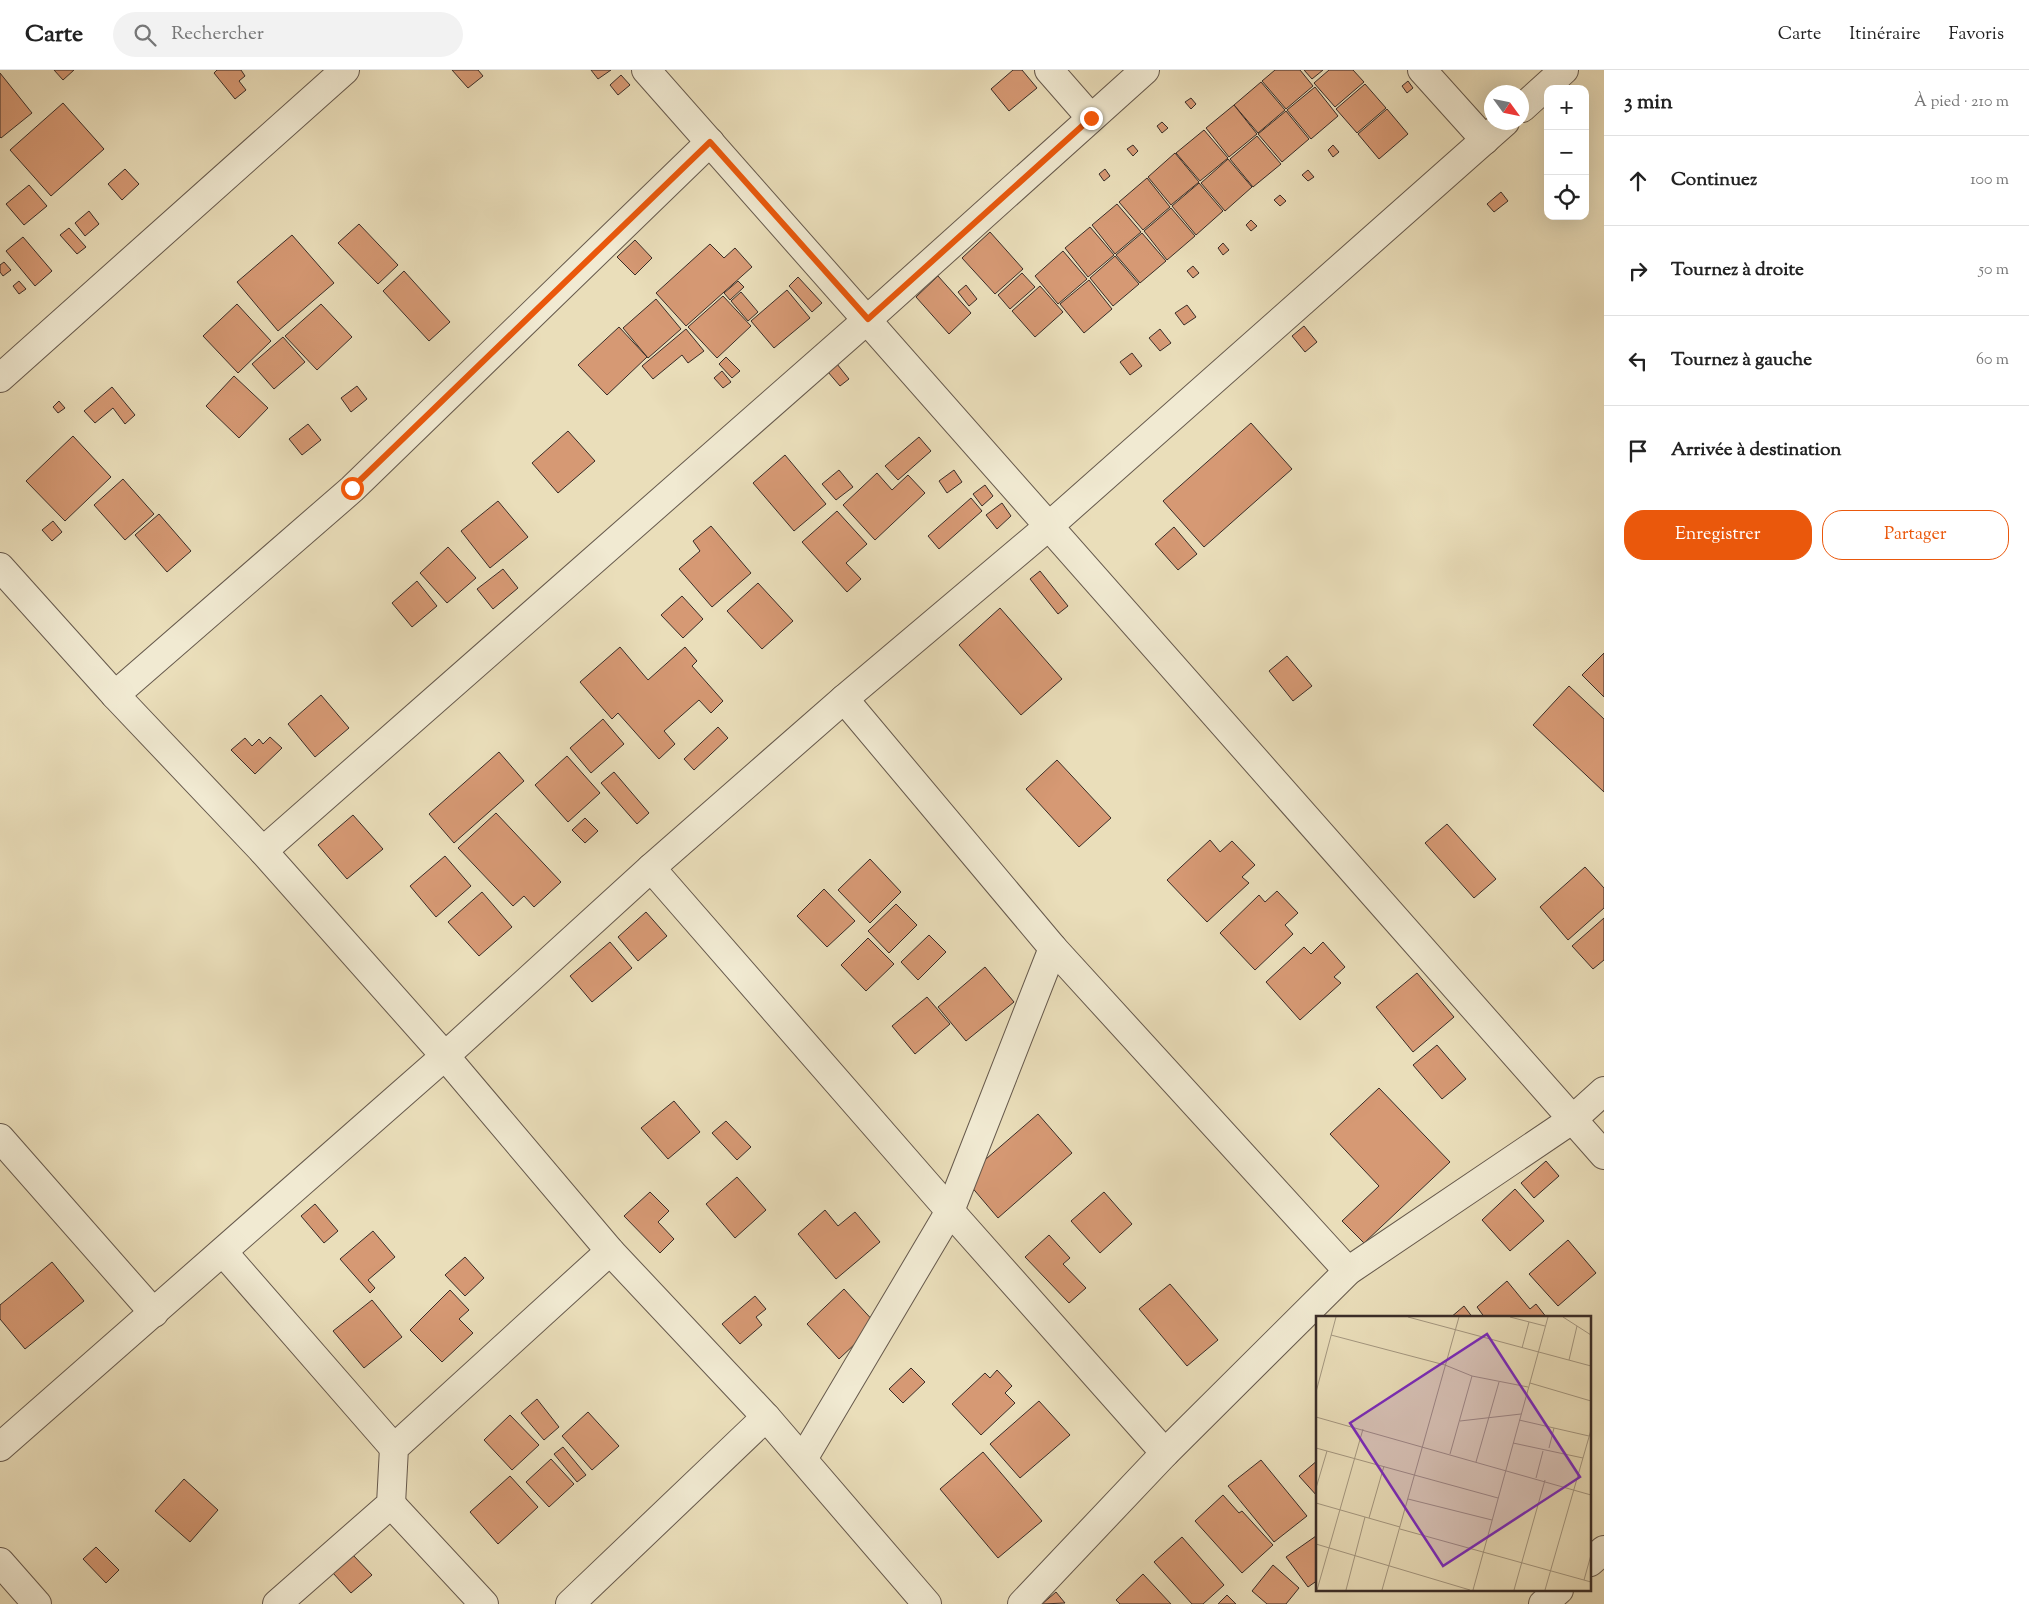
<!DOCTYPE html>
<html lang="fr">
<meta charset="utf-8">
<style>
:root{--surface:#fff;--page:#f2f2f2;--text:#222;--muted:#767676;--line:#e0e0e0;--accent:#ea580c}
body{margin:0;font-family:"Sorts Mill Goudy",serif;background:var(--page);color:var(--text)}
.controls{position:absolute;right:15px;top:15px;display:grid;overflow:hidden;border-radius:10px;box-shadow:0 5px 20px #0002}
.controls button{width:45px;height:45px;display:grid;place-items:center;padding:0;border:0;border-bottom:1px solid var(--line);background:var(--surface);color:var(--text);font:25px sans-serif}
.compass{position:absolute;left:1484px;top:15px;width:45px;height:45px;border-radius:50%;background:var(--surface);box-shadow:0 5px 20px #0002;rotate:123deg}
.stop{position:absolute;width:15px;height:15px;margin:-11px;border:4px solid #ea580c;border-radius:50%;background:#fff}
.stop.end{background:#ea580c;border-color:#fff;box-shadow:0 1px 5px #0008}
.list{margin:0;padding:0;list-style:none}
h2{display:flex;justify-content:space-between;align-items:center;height:65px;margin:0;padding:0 20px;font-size:21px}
h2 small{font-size:16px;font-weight:400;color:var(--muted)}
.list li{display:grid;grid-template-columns:32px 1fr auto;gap:15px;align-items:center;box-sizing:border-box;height:90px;padding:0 20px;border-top:1px solid var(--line)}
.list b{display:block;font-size:19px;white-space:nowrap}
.list em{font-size:16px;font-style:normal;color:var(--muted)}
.actions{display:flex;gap:10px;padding:15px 20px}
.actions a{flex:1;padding:11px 0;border:1px solid var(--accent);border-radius:20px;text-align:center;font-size:18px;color:var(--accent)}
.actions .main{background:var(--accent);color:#fff}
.icon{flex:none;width:28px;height:28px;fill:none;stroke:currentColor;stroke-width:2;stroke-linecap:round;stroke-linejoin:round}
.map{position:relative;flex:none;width:1604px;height:1534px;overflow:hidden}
header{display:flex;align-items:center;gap:30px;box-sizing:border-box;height:70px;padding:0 25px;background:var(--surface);border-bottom:1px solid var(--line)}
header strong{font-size:24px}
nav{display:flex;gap:28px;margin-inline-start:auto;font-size:18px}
.search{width:350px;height:45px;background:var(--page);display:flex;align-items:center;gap:12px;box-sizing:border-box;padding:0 18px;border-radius:28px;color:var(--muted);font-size:19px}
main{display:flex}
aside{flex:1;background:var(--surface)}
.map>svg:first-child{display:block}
.building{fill:#d69974;stroke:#3a2d28}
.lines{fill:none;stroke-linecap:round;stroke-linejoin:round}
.minor-casing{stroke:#66594c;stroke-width:30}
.minor{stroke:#f1ead2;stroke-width:28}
.route{stroke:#ea580c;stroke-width:6}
.inset-road{fill:none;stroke:#a49780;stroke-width:1}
.view{fill:#7b2cbf;fill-opacity:0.15;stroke:#7b2cbf;stroke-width:2.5}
.inset-edge{fill:none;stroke:#3a2d28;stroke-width:2.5}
</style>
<header>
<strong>Carte</strong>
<div class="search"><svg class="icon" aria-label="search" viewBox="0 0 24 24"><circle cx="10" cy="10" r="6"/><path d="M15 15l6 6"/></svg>Rechercher</div>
<nav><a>Carte</a><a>Itinéraire</a><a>Favoris</a></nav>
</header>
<main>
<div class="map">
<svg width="1604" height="1534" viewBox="0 0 1604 1534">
<rect width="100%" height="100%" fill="#eadeba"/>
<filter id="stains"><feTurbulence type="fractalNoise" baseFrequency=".004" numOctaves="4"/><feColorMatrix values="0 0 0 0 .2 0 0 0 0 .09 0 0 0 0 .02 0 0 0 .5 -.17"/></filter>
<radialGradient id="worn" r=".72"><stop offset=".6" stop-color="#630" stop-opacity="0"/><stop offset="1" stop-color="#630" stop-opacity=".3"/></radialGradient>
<!-- building -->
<g class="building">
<path d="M54,0H74L63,10Z"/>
<path d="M217,0H241L245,6L239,11L246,20L235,29L214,3Z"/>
<path d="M452,0H478L483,6L468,18Z"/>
<path d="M591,0H611L598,9Z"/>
<path d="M1013,0H1022L1037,18L1009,41L991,19Z"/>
<path d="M1275,0H1300L1313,16L1286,39L1262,11Z"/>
<path d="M1304,0H1323L1312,9Z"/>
<path d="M1329,0H1353L1364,12L1335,37L1314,13Z"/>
<path d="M0,3L32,43L1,68L0,67Z"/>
<path d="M621,5L630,15L618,25L610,15Z"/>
<path d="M1408,11L1413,18L1407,23L1402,16Z"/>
<path d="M1261,12L1285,40L1258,63L1234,35Z"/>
<path d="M1365,14L1386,38L1357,63L1336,39Z"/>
<path d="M1315,17L1338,46L1311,69L1287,40Z"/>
<path d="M1191,28L1196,34L1191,39L1185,32Z"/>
<path d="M63,33L104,79L51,126L10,80Z"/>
<path d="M1234,35L1257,64L1229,87L1206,58Z"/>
<path d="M1387,39L1408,64L1379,89L1358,64Z"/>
<path d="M1286,41L1309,69L1282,92L1258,64Z"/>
<path d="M1162,52L1168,58L1162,63L1157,56Z"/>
<path d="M1204,60L1228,88L1200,111L1176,83Z"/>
<path d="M1257,66L1281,94L1253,117L1230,89Z"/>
<path d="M1133,75L1138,81L1133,86L1127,79Z"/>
<path d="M1333,75L1339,82L1333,87L1328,80Z"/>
<path d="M1175,83L1199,112L1171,135L1148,107Z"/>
<path d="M1228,89L1252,117L1225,141L1201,113Z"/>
<path d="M125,99L139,114L122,130L108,114Z"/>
<path d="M1105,99L1110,106L1104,111L1099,104Z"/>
<path d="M1308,100L1314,107L1308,111L1302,105Z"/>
<path d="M1147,108L1170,137L1143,160L1119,132Z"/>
<path d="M1199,113L1223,141L1196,165L1172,136Z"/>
<path d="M29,115L47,136L24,155L6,134Z"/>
<path d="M1501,122L1508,131L1494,142L1487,134Z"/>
<path d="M1280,125L1286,131L1280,136L1274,130Z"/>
<path d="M1117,134L1141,162L1115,184L1092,155Z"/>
<path d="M1171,138L1195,166L1167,190L1144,161Z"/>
<path d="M89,141L99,154L85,166L75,153Z"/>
<path d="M1251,150L1257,156L1251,161L1246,155Z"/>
<path d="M359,154L398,195L378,214L338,173Z"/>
<path d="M1090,157L1114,185L1088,207L1065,178Z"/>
<path d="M69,158L86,177L77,184L60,165Z"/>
<path d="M990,162L1023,199L995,224L962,188Z"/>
<path d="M1142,163L1166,191L1140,213L1116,185Z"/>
<path d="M292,165L334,213L278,261L237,212Z"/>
<path d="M23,167L52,201L35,216L6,181Z"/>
<path d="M635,170L652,188L635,205L617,187Z"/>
<path d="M1223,173L1229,180L1223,185L1218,178Z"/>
<path d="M710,174L724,188L735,178L752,197L686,256L656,223Z"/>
<path d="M1063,181L1087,209L1058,234L1035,206Z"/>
<path d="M1115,186L1139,214L1113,236L1090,208Z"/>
<path d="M4,192L11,200L3,206L0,202V195Z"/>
<path d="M1193,196L1199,203L1193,208L1187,201Z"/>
<path d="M404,201L450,252L429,271L383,221Z"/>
<path d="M1022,203L1035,217L1010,239L998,225Z"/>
<path d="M938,206L971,243L949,264L916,227Z"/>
<path d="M798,207L822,233L812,242L789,216Z"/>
<path d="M1089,210L1112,239L1084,263L1060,234Z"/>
<path d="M19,211L26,219L19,224L13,216Z"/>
<path d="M738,211L744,217L730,230L724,223Z"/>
<path d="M966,215L977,229L969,236L958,222Z"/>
<path d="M1040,216L1063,242L1035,267L1012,241Z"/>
<path d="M787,220L810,248L774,278L751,251Z"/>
<path d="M741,222L758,242L748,251L731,231Z"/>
<path d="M723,226L751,256L717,288L688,257Z"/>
<path d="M656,229L681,259L648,288L623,258Z"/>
<path d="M237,234L271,271L238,303L203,266Z"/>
<path d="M321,234L352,267L317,300L285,266Z"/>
<path d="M1187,235L1196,247L1184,255L1175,243Z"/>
<path d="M1304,256L1317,272L1305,282L1292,266Z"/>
<path d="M619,257L647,287L607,325L578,295Z"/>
<path d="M686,259L704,281L688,293L682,285L653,309L642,296Z"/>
<path d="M1160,259L1171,273L1160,281L1149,268Z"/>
<path d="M283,267L305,292L274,319L252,294Z"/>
<path d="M1132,283L1142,296L1130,305L1120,292Z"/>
<path d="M726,287L740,301L732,308L719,294Z"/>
<path d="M837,294L849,309L840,316L828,302Z"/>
<path d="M722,301L731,312L723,318L714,308Z"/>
<path d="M234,306L268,338L239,368L206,336Z"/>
<path d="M357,316L367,329L351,342L341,328Z"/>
<path d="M112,317L135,345L125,354L113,338L95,353L84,341Z"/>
<path d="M59,331L65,338L58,343L53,337Z"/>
<path d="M1251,353L1292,399L1204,477L1163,431Z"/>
<path d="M308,354L321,370L302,385L289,369Z"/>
<path d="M568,361L595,391L558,423L532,393Z"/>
<path d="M73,366L111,407L65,451L26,411Z"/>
<path d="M919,367L931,381L898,410L885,396Z"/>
<path d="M785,385L826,434L794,461L753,413Z"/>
<path d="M839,400L853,417L836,430L822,414Z"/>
<path d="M954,400L962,412L947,423L939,411Z"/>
<path d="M877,403L892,420L908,405L925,423L875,470L843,435Z"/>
<path d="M123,409L154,444L125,470L94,435Z"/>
<path d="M985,415L993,426L982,436L973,424Z"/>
<path d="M971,428L982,441L939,479L928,466Z"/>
<path d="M498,431L528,467L490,498L461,461Z"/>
<path d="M1002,433L1011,446L997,459L986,445Z"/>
<path d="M837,441L867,474L846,493L861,509L847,522L802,472Z"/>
<path d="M159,444L191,481L167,502L135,465Z"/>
<path d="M53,451L62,462L52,471L42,460Z"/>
<path d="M711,456L751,503L712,537L679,499L700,481L693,471Z"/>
<path d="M1174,457L1197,484L1178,500L1155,474Z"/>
<path d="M448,477L476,508L447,533L420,503Z"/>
<path d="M503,499L518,518L493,539L477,519Z"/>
<path d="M1040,501L1068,536L1058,544L1030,509Z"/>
<path d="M417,511L437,536L412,557L392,533Z"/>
<path d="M758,513L793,551L762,579L727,541Z"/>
<path d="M682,526L703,549L683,568L661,545Z"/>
<path d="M1000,538L1062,609L1021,645L959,575Z"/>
<path d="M620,577L648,610L685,577L697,591L692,596L723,631L711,643L699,630L664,661L675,674L659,689L618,643L612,649L580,612Z"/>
<path d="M1604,583V627L1582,605Z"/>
<path d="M1287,586L1312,616L1293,631L1269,601Z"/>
<path d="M1569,616L1604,649V722L1533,655Z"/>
<path d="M321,625L349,658L315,687L288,654Z"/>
<path d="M603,649L624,674L591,703L570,678Z"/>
<path d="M718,657L728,668L694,700L684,689Z"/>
<path d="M270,667L282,678L255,704L231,680L245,668L252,676L259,669L263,674Z"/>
<path d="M499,682L524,711L454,773L429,744Z"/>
<path d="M567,686L600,723L568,752L535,715Z"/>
<path d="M1057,690L1111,748L1079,777L1026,719Z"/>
<path d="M614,702L649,743L637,754L601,713Z"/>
<path d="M496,743L561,812L534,837L524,826L513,836L458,778Z"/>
<path d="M353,745L383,779L347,809L318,775Z"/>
<path d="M585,748L598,761L585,773L572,760Z"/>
<path d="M1447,754L1496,809L1474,828L1425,773Z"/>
<path d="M1210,770L1220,782L1232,771L1255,795L1242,807L1249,813L1207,852L1167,810Z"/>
<path d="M445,786L471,816L436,847L410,816Z"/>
<path d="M870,789L901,822L870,853L838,820Z"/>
<path d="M1585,797L1604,818V838L1568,870L1540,837Z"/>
<path d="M824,819L855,851L827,877L797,846Z"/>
<path d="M1277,821L1298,843L1285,855L1293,864L1255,900L1220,863L1259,825L1265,832Z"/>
<path d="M482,822L512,857L479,886L448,852Z"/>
<path d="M896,834L917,855L889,883L868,861Z"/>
<path d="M646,842L667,866L638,891L618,867Z"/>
<path d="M1604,848V890L1593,899L1572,876Z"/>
<path d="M929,865L946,882L918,910L901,892Z"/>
<path d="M868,868L894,894L866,921L841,895Z"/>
<path d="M610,872L632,898L592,932L570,906Z"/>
<path d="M1323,872L1345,897L1334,907L1341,913L1300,950L1266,912L1304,877L1311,884Z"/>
<path d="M985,897L1014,932L966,971L938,937Z"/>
<path d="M1417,903L1454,947L1413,982L1376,937Z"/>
<path d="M927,927L950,954L915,984L892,956Z"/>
<path d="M1437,975L1466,1009L1442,1029L1413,995Z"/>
<path d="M1379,1018L1450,1092L1364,1173L1342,1151L1379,1116L1330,1064Z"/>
<path d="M674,1031L700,1062L668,1089L641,1058Z"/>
<path d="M1038,1044L1072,1083L998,1148L964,1108Z"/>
<path d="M726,1051L751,1077L737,1090L712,1063Z"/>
<path d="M1546,1091L1559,1106L1534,1128L1521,1113Z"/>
<path d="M737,1107L766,1140L735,1168L706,1134Z"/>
<path d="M1515,1119L1544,1151L1510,1181L1482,1150Z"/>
<path d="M650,1122L669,1141L658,1152L674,1169L660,1183L624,1146Z"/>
<path d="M1104,1122L1132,1154L1100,1183L1071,1151Z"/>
<path d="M315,1134L338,1161L324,1173L301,1146Z"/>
<path d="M825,1140L838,1156L855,1142L880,1172L836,1209L798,1164Z"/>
<path d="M373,1161L395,1187L368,1210L375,1218L370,1223L340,1189Z"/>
<path d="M1049,1165L1070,1188L1063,1194L1086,1218L1069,1233L1025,1187Z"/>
<path d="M1568,1170L1596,1203L1558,1236L1529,1204Z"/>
<path d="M465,1187L484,1208L465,1226L445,1205Z"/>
<path d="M52,1192L84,1231L25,1279L0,1249V1235Z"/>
<path d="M1507,1211L1530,1239L1536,1234L1547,1248H1485L1477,1237Z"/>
<path d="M1170,1214L1218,1270L1187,1296L1139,1239Z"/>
<path d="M844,1219L876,1254L839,1289L807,1254Z"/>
<path d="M450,1220L469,1240L459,1249L473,1263L442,1292L410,1260Z"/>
<path d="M755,1226L766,1239L756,1247L762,1255L740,1274L722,1254Z"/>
<path d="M372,1230L402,1267L364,1298L333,1261Z"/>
<path d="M1464,1236L1473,1248H1450Z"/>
<path d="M911,1298L925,1312L903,1333L889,1319Z"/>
<path d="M997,1300L1012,1316L1005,1323L1015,1333L981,1365L952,1334L985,1303L990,1308Z"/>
<path d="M537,1329L559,1357L544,1370L521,1343Z"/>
<path d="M1039,1331L1070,1365L1020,1408L990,1374Z"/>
<path d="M588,1342L619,1376L592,1400L562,1366Z"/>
<path d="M510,1345L539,1375L512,1400L484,1370Z"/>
<path d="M563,1377L586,1405L577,1412L554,1384Z"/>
<path d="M983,1382L1042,1451L998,1488L940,1419Z"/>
<path d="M551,1389L574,1414L549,1437L526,1412Z"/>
<path d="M1261,1390L1307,1446L1274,1472L1228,1416Z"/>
<path d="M1318,1390V1427L1299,1406Z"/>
<path d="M510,1406L538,1437L498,1474L470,1442Z"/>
<path d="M184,1409L218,1440L190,1472L155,1441Z"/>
<path d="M1223,1425L1239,1443L1242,1441L1273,1475L1242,1503L1195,1451Z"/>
<path d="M1316,1466L1318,1469V1510L1308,1517L1286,1487Z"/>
<path d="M1182,1467L1224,1515L1203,1534H1192L1154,1492Z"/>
<path d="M96,1477L119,1500L106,1513L83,1489Z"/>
<path d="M352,1484L372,1505L351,1523L333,1503Z"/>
<path d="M1273,1495L1299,1518L1286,1534H1267L1252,1521Z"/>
<path d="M1143,1504L1171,1534H1120L1116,1530Z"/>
<path d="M1056,1522L1065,1533L1042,1534Z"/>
<path d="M1227,1525L1236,1534H1218Z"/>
</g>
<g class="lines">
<!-- minor casing -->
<g class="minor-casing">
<g id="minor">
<path d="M646,0L1604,1085"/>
<path d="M1049,0L1091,48"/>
<path d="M1422,0L1485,70"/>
<path d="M1522,38L1564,0"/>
<path d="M0,308L345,0"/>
<path d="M0,497L115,625L263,781L445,986L610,1181L766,1347L927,1534"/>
<path d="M115,625L352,419L710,72"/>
<path d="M844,629L1053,878L1348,1201"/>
<path d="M263,781L868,249L1145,0"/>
<path d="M651,798L950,1141L1165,1383"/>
<path d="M0,1068L154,1243"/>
<path d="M223,1182L394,1378"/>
<path d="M0,1377L445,986L651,798L844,629L1049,456L1505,52"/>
<path d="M803,1389L950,1141L1053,878"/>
<path d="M391,1434L484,1534"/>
<path d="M0,1492L37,1534"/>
<path d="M1590,1492L1604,1480"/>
<path d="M277,1534L391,1434L394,1378L610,1181"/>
<path d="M570,1534L766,1347"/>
<path d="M1022,1534L1165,1383L1348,1201L1573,1049L1604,1021"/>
<path d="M1543,1534L1559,1520"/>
</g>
</g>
<!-- minor -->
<use href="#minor" class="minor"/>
</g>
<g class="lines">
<!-- route -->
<path class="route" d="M352,418L710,72L868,249L1091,48"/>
</g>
<!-- overview -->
<g transform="translate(1316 1246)">
<rect width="275" height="275" fill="#eadeba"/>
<path class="inset-road" d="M92,1L275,50M194,1L229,10M247,1L275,19M15,19L129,49L156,60L212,71M206,32L213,6M253,44L261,10M214,67L275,85M0,76L20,1M0,101L275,179M203,104L273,120M144,105L205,98M197,127L267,142M0,132L182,182M233,132L238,112M134,138L156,60M160,146L183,66M220,162L227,135M0,172L11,135M92,183L176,204M0,187L84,211M53,202L68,150M84,213L275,266M0,228L154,274M268,264L275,239M1,274L47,113M30,274L49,201M66,274L143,1M157,274L232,1M198,274L229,164M229,274L275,114"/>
<path class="view" d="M171,18L264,161L127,250L34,107Z"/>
<rect width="275" height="275" class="inset-edge"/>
</g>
<rect width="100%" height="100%" filter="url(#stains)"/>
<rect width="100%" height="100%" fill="url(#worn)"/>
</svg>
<div class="controls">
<button>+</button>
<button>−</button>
<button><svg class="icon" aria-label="locate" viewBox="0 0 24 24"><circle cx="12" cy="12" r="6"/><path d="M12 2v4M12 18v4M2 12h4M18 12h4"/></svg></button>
</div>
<svg class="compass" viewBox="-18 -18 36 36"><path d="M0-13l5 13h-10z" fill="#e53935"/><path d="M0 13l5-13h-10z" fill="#767676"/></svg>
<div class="stop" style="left:352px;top:418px"></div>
<div class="stop end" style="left:1091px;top:48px"></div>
</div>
<aside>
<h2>3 min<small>À pied · 210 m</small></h2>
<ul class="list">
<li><svg class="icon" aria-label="ahead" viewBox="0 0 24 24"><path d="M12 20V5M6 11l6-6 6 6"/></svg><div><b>Continuez</b></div><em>100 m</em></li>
<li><svg class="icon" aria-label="right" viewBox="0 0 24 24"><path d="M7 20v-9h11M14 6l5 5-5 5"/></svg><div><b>Tournez à droite</b></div><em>50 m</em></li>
<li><svg class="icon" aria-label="left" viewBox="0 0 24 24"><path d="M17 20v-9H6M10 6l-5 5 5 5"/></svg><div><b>Tournez à gauche</b></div><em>60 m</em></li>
<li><svg class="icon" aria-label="arrive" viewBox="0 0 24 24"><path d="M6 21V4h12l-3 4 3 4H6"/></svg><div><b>Arrivée à destination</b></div></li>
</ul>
<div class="actions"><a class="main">Enregistrer</a><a>Partager</a></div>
</aside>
</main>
